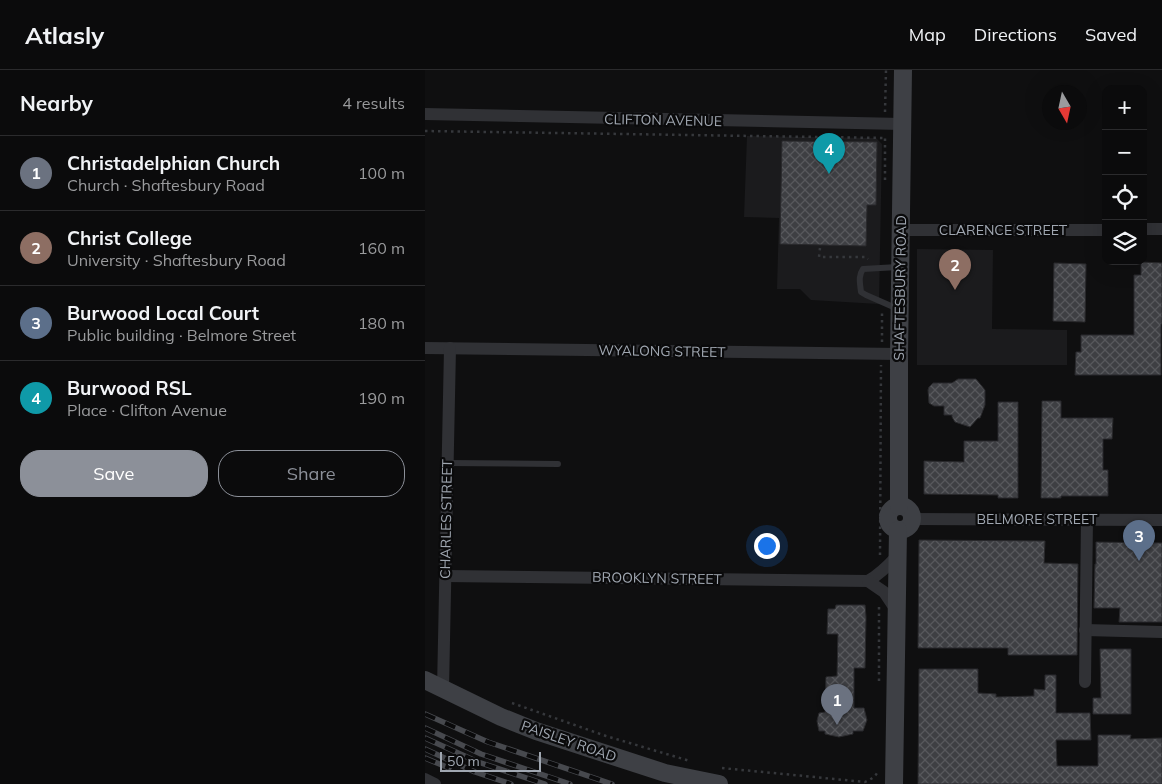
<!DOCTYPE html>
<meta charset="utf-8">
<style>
:root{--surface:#0b0b0c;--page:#19191a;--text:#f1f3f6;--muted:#9a9b9d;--line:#2b2b2d;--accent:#8c9099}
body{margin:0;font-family:Mulish,sans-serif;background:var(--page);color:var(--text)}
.controls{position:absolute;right:15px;top:15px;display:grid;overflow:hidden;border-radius:10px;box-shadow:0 5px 20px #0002}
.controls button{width:45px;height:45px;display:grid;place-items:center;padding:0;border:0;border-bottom:1px solid var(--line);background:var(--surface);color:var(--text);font:25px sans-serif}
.compass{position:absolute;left:617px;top:15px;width:45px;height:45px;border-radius:50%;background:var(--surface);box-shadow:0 5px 20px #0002;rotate:171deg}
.scale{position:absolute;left:15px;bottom:12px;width:101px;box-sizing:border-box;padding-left:5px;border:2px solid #a0a7b1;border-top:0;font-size:14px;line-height:18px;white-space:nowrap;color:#a0a7b1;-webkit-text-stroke:4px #0a0a0b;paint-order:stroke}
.you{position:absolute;left:341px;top:475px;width:18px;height:18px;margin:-12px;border:4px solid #fff;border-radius:50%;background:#1a73e8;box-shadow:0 0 0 8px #1a73e833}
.badge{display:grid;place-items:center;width:32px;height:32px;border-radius:50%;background:var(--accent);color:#fff;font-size:16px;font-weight:700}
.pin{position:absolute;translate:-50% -41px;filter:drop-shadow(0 1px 2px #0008)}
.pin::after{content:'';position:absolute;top:26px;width:18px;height:15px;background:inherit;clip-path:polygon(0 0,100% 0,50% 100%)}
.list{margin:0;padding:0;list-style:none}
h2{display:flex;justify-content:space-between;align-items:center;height:65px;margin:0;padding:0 20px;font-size:21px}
h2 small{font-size:16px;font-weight:400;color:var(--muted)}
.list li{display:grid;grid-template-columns:32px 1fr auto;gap:15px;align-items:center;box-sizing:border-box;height:75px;padding:0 20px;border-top:1px solid var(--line)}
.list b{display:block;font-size:19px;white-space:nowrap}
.list p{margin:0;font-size:16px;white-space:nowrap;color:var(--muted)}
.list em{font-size:16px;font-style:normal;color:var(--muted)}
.actions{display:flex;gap:10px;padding:15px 20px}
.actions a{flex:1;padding:11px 0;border:1px solid var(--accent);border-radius:20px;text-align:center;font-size:18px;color:var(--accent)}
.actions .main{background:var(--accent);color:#fff}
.icon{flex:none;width:28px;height:28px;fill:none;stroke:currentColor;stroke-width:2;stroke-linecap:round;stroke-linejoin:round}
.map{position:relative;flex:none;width:737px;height:714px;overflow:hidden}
header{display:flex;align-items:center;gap:30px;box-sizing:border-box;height:70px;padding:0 25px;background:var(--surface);border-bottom:1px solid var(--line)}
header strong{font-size:24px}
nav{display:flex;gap:28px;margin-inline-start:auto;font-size:18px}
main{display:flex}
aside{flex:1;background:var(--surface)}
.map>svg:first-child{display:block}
.built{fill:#1b1b1d}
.building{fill:url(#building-cross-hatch);stroke:#29292c}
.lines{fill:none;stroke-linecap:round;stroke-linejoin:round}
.path{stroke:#36383c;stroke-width:2.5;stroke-dasharray:2.5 4;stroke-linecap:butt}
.lane{stroke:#303135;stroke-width:6}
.street{stroke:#303135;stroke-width:12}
.secondary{stroke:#3e4045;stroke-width:18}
.rail-casing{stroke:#47494e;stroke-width:5.5}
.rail{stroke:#0a0a0b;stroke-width:4;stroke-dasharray:11;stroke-linecap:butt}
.labels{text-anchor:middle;stroke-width:4.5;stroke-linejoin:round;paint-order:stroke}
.street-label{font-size:14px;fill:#a0a7b1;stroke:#0a0a0b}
</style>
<header>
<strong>Atlasly</strong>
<nav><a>Map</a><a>Directions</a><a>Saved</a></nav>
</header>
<main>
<aside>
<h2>Nearby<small>4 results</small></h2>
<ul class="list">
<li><span class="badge" style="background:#6b7280">1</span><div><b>Christadelphian Church</b><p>Church · Shaftesbury Road</p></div><em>100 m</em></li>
<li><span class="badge" style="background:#8d6e63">2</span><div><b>Christ College</b><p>University · Shaftesbury Road</p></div><em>160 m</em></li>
<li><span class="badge" style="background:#5c6f8a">3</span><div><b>Burwood Local Court</b><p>Public building · Belmore Street</p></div><em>180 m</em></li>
<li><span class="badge" style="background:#0f9aa8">4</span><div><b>Burwood RSL</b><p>Place · Clifton Avenue</p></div><em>190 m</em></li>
</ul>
<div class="actions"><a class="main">Save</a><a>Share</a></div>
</aside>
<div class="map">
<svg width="737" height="714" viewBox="0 0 737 714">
<defs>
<pattern id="building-cross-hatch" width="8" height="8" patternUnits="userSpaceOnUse" patternTransform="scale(1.25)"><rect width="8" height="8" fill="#3e3f43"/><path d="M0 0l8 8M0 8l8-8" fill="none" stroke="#57585c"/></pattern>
</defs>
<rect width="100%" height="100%" fill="#0f0f10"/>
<!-- built -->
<g class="built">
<path d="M322,66L451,68L457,74L454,234L386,230L375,219H352L354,148L319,147Z"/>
<path d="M492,179L568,180L567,259L642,260V295H492Z"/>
</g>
<!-- building -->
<g class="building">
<path d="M357,71L452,72L451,135H442L441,176L355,174Z"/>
<path d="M716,192L737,193V254H736V305H650L651,282H656V265H709V205H716Z"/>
<path d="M629,193L661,194L660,252L628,251Z"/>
<path d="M533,309H551L560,320V335L555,348H553L545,357L530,352L527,347V345H519V336H509L504,333L503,320L504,317L508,313H527Z"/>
<path d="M617,331H636V348H688L687,369H678V400H683V426H636V428H616Z"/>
<path d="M573,332H593V428H573V425L499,424V391L539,392V371H573Z"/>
<path d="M494,470L620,471L619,493L653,494L652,585H583V578H493Z"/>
<path d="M671,472L737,473V552H694L695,538H669L670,494H671Z"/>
<path d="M411,535H440L441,547L440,598H429V638H439L442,650L438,661H428V664L414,667L400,664V661H394L392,651L394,643L400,642L401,607L412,606L413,564H402L403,539H410Z"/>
<path d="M675,579H706V644H668V628H676Z"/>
<path d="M494,599H553V623L571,624V627L609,626V619L620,620V605H631V643H665L666,670H631L632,696H673V665H706L705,669L737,668V714H493Z"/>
</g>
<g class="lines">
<!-- path -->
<g class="path">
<path d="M460,42L461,0"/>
<path d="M0,61L460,68"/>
<path d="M460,110V68"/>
<path d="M395,178L394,187H441L443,189"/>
<path d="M457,272V243"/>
<path d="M455,485L456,295"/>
<path d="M454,537V612"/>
<path d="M87,633L181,666L265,691"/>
<path d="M297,698L440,712C446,709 452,706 453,700"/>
</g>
<!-- lane -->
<g class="lane">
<path d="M473,197L438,199C433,206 435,213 436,222L441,225L473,239"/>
<path d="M22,393L133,394"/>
</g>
<!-- street -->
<g class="street">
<path d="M0,44L477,54"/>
<path d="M718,159H737"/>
<path d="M476,160H681"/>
<path d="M0,278L474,284"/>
<path d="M487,449L737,450"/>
<path d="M20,506L443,511C455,504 463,496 472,486"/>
<path d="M443,511L459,522L471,540"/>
<path d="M660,560L737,562"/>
<path d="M660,612L662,449"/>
<path d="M18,619L25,278"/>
<path d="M0,709L10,714"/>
</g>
<!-- secondary -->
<g class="secondary">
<circle cx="475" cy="448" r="12"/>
<path d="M474,436V284L478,0"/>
<path d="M0,610L76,647L111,661L240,703L294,714"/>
<path d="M469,714L473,460"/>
</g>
<!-- rail casing -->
<g class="rail-casing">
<g id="rail">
<path d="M0,644L63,672L187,714"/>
<path d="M0,658L56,684L145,714"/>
<path d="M0,668L53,692L120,714"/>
<path d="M0,679L50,702L86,714"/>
<path d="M0,688L24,698"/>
</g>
</g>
<!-- rail -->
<use href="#rail" class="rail"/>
</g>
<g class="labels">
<!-- street labels -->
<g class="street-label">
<text transform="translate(238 50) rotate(1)" y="5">CLIFTON AVENUE</text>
<text x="578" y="165">CLARENCE STREET</text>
<text transform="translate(475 218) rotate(-89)" y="5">SHAFTESBURY ROAD</text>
<text transform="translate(237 281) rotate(1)" y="5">WYALONG STREET</text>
<text transform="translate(21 449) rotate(-89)" y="5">CHARLES STREET</text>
<text x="612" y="454">BELMORE STREET</text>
<text transform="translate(232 508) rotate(1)" y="5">BROOKLYN STREET</text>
<text transform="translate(144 671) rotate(19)" y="5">PAISLEY ROAD</text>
</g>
</g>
</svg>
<div class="controls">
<button>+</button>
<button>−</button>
<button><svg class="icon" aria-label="locate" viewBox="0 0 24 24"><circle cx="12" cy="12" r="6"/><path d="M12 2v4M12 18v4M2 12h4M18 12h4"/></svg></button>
<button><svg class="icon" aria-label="layers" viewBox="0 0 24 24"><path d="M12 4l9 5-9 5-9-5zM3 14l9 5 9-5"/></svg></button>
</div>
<svg class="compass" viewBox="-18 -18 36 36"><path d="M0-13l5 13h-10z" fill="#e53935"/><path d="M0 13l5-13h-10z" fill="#9a9b9d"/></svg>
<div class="scale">50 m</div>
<div class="you"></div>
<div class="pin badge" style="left:412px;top:655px;background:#6b7280">1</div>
<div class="pin badge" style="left:530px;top:220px;background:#8d6e63">2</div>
<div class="pin badge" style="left:714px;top:491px;background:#5c6f8a">3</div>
<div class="pin badge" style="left:404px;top:104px;background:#0f9aa8">4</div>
</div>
</main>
